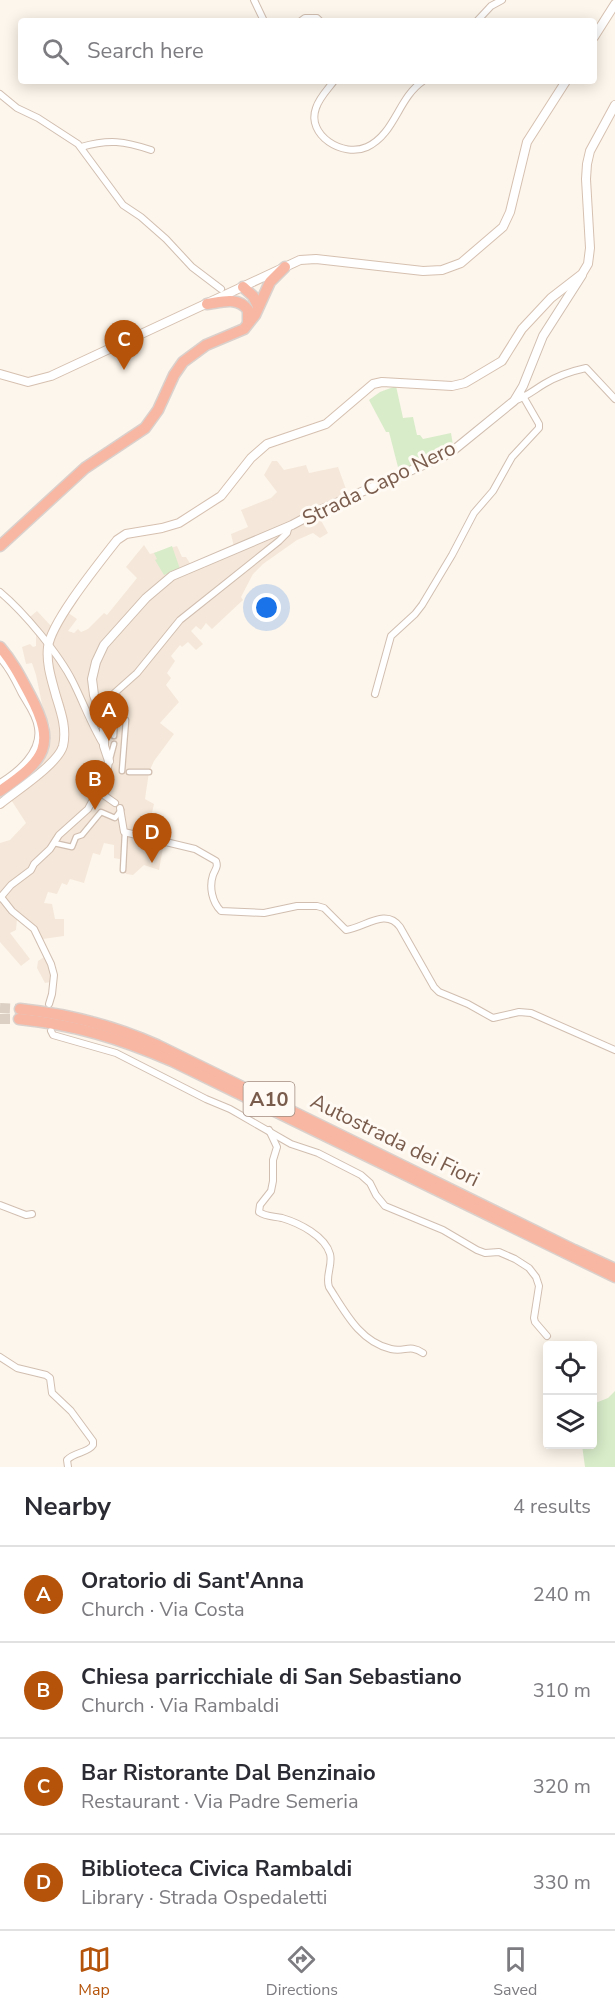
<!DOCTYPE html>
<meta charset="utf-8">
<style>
:root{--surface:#fff;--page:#f7f7f7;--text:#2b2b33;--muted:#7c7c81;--line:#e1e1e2;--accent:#b45309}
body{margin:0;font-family:"Nunito Sans",sans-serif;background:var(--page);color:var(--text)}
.controls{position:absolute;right:18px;bottom:18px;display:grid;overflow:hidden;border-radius:6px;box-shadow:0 3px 15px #0003}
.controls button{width:54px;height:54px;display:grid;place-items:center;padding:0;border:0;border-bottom:2px solid var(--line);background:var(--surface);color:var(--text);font:30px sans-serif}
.you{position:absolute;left:267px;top:608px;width:21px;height:21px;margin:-15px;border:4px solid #fff;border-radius:50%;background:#1a73e8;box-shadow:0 0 0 9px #1a73e833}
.badge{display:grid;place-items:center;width:39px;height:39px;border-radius:50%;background:var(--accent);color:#fff;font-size:20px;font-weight:700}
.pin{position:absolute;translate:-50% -50px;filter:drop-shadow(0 2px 3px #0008)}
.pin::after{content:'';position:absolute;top:32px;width:21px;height:18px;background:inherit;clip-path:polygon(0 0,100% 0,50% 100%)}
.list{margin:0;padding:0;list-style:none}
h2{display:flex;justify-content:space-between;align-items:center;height:78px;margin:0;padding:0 24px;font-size:26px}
h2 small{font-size:20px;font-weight:400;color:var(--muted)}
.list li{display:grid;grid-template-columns:39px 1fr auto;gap:18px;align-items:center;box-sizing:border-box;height:96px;padding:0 24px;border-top:2px solid var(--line)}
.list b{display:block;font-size:22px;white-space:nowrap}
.list p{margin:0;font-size:20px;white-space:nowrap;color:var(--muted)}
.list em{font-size:20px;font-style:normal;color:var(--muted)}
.icon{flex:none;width:33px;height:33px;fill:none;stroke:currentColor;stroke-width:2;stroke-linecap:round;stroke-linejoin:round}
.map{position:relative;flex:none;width:615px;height:1467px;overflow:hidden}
.search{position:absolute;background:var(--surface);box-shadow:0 3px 15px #0003;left:18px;right:18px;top:18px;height:66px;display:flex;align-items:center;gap:15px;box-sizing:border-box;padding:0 21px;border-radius:6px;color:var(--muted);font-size:22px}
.sheet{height:462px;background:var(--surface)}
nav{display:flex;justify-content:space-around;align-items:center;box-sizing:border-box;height:84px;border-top:2px solid var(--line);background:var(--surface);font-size:16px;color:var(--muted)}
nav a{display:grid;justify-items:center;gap:3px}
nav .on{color:var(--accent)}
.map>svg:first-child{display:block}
.residential{fill:#f5e8da}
.green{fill:#d8ecc9}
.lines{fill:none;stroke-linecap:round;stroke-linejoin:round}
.motorway-tunnel{stroke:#dcd0c4;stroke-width:10;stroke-dasharray:10 5;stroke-linecap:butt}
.pedestrian-casing{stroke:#d1beb0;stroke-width:7}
.minor-casing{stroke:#d1beb0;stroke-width:8}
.tertiary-casing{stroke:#d1beb0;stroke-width:10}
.secondary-casing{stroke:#d6c0b0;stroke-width:10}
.motorway-casing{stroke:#dad1cd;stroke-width:13}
.pedestrian{stroke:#fff;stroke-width:4.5}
.minor{stroke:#fff;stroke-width:6}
.tertiary{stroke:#fff;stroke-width:8}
.secondary{stroke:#fff;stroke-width:8}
.motorway{stroke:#f7b7a3;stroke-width:10}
.labels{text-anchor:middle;stroke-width:6;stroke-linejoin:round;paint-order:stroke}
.shield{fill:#fffaf3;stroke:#a28b7f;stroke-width:1.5}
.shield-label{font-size:20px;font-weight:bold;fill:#7a5c4d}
.street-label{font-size:21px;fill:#7a5c4d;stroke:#fffaf3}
</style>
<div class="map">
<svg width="615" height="1467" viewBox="0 0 615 1467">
<rect width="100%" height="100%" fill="#fdf6ec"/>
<!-- residential -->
<path class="residential" d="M272,461H277L284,470L306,465L309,473L338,467L350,500L318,515L328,533L320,538L313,533L297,540L263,564L253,574L241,597L243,600L212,629L206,623L201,630L196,626L191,631L203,644L196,650L188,642L182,647L180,645L171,656L175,661L167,673L171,678L166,685L179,702L160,723L174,734L154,761L149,772L145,799L154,804L149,826L166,831L159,870L144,865L133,875L126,874L123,868L124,860L114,858V845L104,843L100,855L93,853L84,883L70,879L67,885L62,883L57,894L48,892L44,903L52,904L55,919H64V936L43,939L46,949L51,957L56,969V981L45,983L37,968L38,961L44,957L32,930L17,919L16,930L10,933L30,959L21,966L0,942V843L10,840L26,823L6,792L35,770L42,761L49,741L50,726L43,709L36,675L32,663L26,664L22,647L30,644L33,647L36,646V635L25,621L37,611L52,627L64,610L77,619L68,631L74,633L78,629L81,632L88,629L104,613L107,615L137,578L126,567L144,545L150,554L177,546L182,557H186L191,565L234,547L231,534L248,527L241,510L271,498L277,492L264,475Z"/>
<!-- green -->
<g class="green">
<path d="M396,386L403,418L413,417L417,435H420L423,439L451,433L453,445L399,471L389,432H386L369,400L380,392Z"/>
<path d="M172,546L180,569L164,575L155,560L157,559L154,553Z"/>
<path d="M615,1391V1467H585L582,1445L592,1444L593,1404L608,1398Z"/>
</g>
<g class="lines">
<!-- motorway-tunnel -->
<g class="motorway-tunnel">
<path d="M0,1008L20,1009"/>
<path d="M0,1019H19"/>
</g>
<!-- pedestrian casing -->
<g class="pedestrian-casing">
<g id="pedestrian">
<path d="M114,736L115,717L126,720L122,771"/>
<path d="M110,759L114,744"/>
<path d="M97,764L108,766"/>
<path d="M129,772H149"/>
<path d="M54,843L72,847L76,837L82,835L101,812L115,818L121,810"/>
<path d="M123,870L125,832"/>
</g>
</g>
<!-- minor casing -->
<g class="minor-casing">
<g id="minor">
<path d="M254,0L264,21"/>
<path d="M301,21L305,18H317L320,21"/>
<path d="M477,21L491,6L502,0"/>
<path d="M334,81C328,89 319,98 316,108C306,135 343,158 367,147C395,134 398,98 423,81"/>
<path d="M0,94L17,108L38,118L78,144L123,205L141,217L166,239L192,267L221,289"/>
<path d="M81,147C109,139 124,141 151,150"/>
<path d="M514,401C526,397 534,390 544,384C557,376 572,371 586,368L615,399"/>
<path d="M0,592C24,612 59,654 73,682C83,702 91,724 103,744"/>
<path d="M0,658C10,668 16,682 22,694C28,704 37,716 38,728C42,752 18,772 0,783"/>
<path d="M375,694L391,636L415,614L422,605L452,555L474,513L493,491L512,457L539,428V424L520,391"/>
<path d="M102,718L115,717L110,697L137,673L180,620L279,541L287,533L289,526"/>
<path d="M101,791L105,796L115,803"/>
<path d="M120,808L124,832L195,849L216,861C218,867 216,868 213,875C209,887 212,902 221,911L264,913L297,906H317L324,908L346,930C364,928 386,907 400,927L434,987L439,992L468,1004L493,1018L519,1012L531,1013L615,1050"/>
<path d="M1,897L12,911L34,929L51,964L54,975L52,994L49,1004"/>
<path d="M0,898L11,885L31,870L34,864L50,849L59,835L88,809L96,794L101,791L107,775L109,761"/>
<path d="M51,1031L53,1035L116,1053L206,1099L230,1109L291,1144L318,1153L361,1175L370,1183L376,1195L385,1206L443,1230L477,1250L485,1253L499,1252L515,1259L529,1268L536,1277L539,1286L534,1318L535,1322L547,1336"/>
<path d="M269,1130L277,1147L273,1160V1181L271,1191L260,1205L259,1212C266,1217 274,1216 282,1218C299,1223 325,1236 330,1254C333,1265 325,1276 329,1287C345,1312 360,1342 391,1349C405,1352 410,1344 423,1353"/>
<path d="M0,1205L26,1215L32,1214"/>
<path d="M0,1357L17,1368L46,1375L50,1378L52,1393L71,1411L93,1441V1445C88,1453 74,1452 67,1460L68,1467"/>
</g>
</g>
<!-- tertiary casing -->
<g class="tertiary-casing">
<path id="tertiary" d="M109,761L104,746V722L94,695L92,679L96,662L104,645L146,598L172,576L292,525L320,510L444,456L455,449L514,401L523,386L543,336L582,275"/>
</g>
<!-- secondary casing -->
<g class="secondary-casing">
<g id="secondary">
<path d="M594,37L615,4"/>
<path d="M0,374L28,382L51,376L300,260L316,259L423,271L442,270L461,263L503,227L510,212L527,142L566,81"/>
<path d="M0,804C16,791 58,764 63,746C67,729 61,712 56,696C52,681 46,664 48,647C51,622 100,562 117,540L126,534L162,528L179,523L221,496L251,458L267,444L326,424L373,384L382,382L452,386L465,383L502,361L522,329L551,298L582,274L588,264L590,248L586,179L587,164L590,151L615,105"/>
</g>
</g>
<!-- motorway casing -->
<g class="motorway-casing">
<g id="motorway">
<path d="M243,287L253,296L258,306"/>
<path d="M207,304C222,302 238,296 248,310V323"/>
<path d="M0,546L85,468L145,428L158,410L174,375L183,362L206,345L244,329L255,315L270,282L285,267"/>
<path d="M0,647C13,662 21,678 30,695C57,746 45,760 0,791"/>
<path d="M20,1009C68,1014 112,1025 157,1045L574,1250L615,1269"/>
<path d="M19,1019C76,1025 119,1038 172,1061L615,1277"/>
</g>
</g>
<!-- pedestrian -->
<use href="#pedestrian" class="pedestrian"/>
<!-- minor -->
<use href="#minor" class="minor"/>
<!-- tertiary -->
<use href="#tertiary" class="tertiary"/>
<!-- secondary -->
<use href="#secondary" class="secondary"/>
<!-- motorway -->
<use href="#motorway" class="motorway"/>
</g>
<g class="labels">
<!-- shield labels -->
<rect class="shield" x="243.5" y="1082" width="51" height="34" rx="4.5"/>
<g class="shield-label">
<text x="269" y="1106">A10</text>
</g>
<!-- street labels -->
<g class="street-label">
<text transform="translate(379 483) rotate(-26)" y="7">Strada Capo Nero</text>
<text transform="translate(395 1140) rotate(26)" y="7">Autostrada dei Fiori</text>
</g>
</g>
</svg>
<div class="controls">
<button><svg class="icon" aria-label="locate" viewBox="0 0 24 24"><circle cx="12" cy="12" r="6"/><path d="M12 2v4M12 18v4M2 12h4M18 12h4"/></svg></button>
<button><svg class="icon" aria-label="layers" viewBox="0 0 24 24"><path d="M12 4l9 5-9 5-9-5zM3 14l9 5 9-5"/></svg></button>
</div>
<div class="you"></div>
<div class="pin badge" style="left:109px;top:741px">A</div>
<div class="pin badge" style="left:95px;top:810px">B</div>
<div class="pin badge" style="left:124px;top:370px">C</div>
<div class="pin badge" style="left:152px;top:863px">D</div>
<div class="search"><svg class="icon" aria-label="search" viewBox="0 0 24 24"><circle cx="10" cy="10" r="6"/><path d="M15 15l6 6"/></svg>Search here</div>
</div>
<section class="sheet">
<h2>Nearby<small>4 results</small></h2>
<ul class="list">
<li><span class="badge">A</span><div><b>Oratorio di Sant'Anna</b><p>Church · Via Costa</p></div><em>240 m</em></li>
<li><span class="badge">B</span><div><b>Chiesa parricchiale di San Sebastiano</b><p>Church · Via Rambaldi</p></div><em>310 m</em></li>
<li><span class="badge">C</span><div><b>Bar Ristorante Dal Benzinaio</b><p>Restaurant · Via Padre Semeria</p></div><em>320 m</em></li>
<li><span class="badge">D</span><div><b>Biblioteca Civica Rambaldi</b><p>Library · Strada Ospedaletti</p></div><em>330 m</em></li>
</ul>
</section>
<nav>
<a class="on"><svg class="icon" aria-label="map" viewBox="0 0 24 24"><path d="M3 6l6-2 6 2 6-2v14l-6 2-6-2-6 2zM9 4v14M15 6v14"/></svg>Map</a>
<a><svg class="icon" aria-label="directions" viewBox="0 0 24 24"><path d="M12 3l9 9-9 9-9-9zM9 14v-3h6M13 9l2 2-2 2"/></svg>Directions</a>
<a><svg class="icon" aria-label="saved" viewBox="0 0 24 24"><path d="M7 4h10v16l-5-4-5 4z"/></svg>Saved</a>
</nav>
